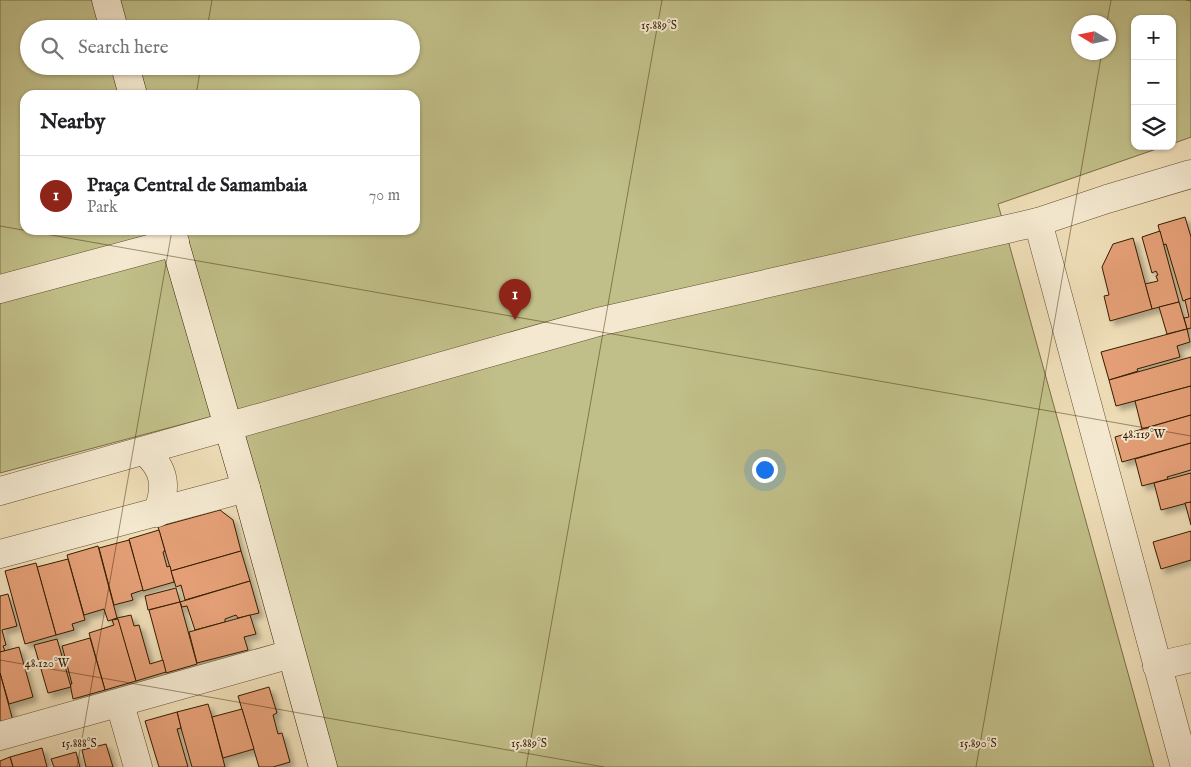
<!DOCTYPE html>
<meta charset="utf-8">
<style>
:root{--surface:#fff;--page:#f2f2f2;--text:#202124;--muted:#757577;--line:#e0e0e0;--accent:#8f2418}
body{margin:0;font-family:"IM FELL English",serif;background:var(--page);color:var(--text)}
.controls{position:absolute;right:15px;top:15px;display:grid;overflow:hidden;border-radius:10px;box-shadow:0 1px 4px #0004}
.controls button{width:45px;height:45px;display:grid;place-items:center;padding:0;border:0;border-bottom:1px solid var(--line);background:var(--surface);color:var(--text);font:25px sans-serif}
.compass{position:absolute;left:1071px;top:15px;width:45px;height:45px;border-radius:50%;background:var(--surface);box-shadow:0 1px 4px #0004;rotate:280deg}
.you{position:absolute;left:764px;top:469px;width:18px;height:18px;margin:-12px;border:4px solid #fff;border-radius:50%;background:#1a73e8;box-shadow:0 0 0 8px #1a73e833}
.badge{display:grid;place-items:center;width:32px;height:32px;border-radius:50%;background:var(--accent);color:#fff;font-size:16px;font-weight:700}
.pin{position:absolute;translate:-50% -41px;filter:drop-shadow(0 1px 2px #0008)}
.pin::after{content:'';position:absolute;top:26px;width:18px;height:15px;background:inherit;clip-path:polygon(0 0,100% 0,50% 100%)}
.list{margin:0;padding:0;list-style:none}
h2{display:flex;justify-content:space-between;align-items:center;height:65px;margin:0;padding:0 20px;font-size:21px}
h2 small{font-size:16px;font-weight:400;color:var(--muted)}
.list li{display:grid;grid-template-columns:32px 1fr auto;gap:15px;align-items:center;box-sizing:border-box;height:80px;padding:0 20px;border-top:1px solid var(--line)}
.list b{display:block;font-size:19px;white-space:nowrap}
.list p{margin:0;font-size:16px;white-space:nowrap;color:var(--muted)}
.list em{font-size:16px;font-style:normal;color:var(--muted)}
.icon{flex:none;width:28px;height:28px;fill:none;stroke:currentColor;stroke-width:2;stroke-linecap:round;stroke-linejoin:round}
.map{position:relative;flex:none;width:1191px;height:767px;overflow:hidden}
.search{position:absolute;background:var(--surface);box-shadow:0 1px 4px #0004;left:20px;top:20px;width:400px;height:55px;display:flex;align-items:center;gap:12px;box-sizing:border-box;padding:0 18px;border-radius:28px;color:var(--muted);font-size:19px}
.panel{position:absolute;background:var(--surface);box-shadow:0 1px 4px #0004;left:20px;top:90px;width:400px;height:145px;border-radius:15px}
.map>svg:first-child{display:block}
.green{fill:#c1bf89;stroke:#7c6e44;fill-rule:evenodd}
.building{fill:#e49f76;stroke:#371e00;filter:url(#shadow)}
.lines{fill:none;stroke-linecap:round;stroke-linejoin:round}
.street-casing{stroke:#654e2e;stroke-width:29}
.secondary-casing{stroke:#371e00;stroke-width:29}
.street{stroke:#f4e9d0;stroke-width:28}
.secondary{stroke:#f4e9d0;stroke-width:28}
.ticks{fill:none;stroke:#371e00;stroke-width:1;stroke-opacity:0.45}
.ticks-label{font-size:12px;text-anchor:middle;fill:#371e00;stroke:#f4e9d0;stroke-width:4;stroke-linejoin:round;paint-order:stroke}
</style>
<div class="map">
<svg width="1191" height="767" viewBox="0 0 1191 767">
<defs>
<filter id="shadow"><feDropShadow dx="4.5" dy="4.5" stdDeviation="2.5" flood-color="#0004"/></filter>
</defs>
<rect width="100%" height="100%" fill="#eeddb7"/>
<filter id="stains"><feTurbulence type="fractalNoise" baseFrequency=".004" numOctaves="4"/><feColorMatrix values="0 0 0 0 .2 0 0 0 0 .09 0 0 0 0 .02 0 0 0 .5 -.17"/></filter>
<radialGradient id="worn" r=".72"><stop offset=".6" stop-color="#630" stop-opacity="0"/><stop offset="1" stop-color="#630" stop-opacity=".3"/></radialGradient>
<!-- green -->
<path class="green" d="M0,0H1191V137L1172,144V19H1135V146H1165L998,204L1154,767H333L232,411L0,473ZM1078,22H1108V52H1078ZM29,29H411V66H29ZM25,95H415V230H25Z"/>
<!-- building -->
<g class="building">
<path d="M1185,217L1191,237V298L1183,301L1166,244L1163,245L1158,225Z"/>
<path d="M1160,231L1179,302L1152,309L1145,284L1158,281L1156,276L1158,275L1156,271L1152,273L1142,237Z"/>
<path d="M1133,238L1152,309L1110,321L1104,296L1109,295L1102,267L1113,244Z"/>
<path d="M1191,298V328L1187,329L1184,318L1189,317L1185,300Z"/>
<path d="M1179,302L1187,329L1167,334L1159,307Z"/>
<path d="M1187,329L1190,342L1177,346L1180,357L1137,369L1138,371L1109,380L1101,352Z"/>
<path d="M1191,357V386L1116,406L1109,380Z"/>
<path d="M1191,386V415L1142,429L1135,401Z"/>
<path d="M1191,415V443L1122,462L1115,437Z"/>
<path d="M1191,443V470L1167,477L1168,479L1142,486L1135,459Z"/>
<path d="M1191,473V502L1161,510L1154,483Z"/>
<path d="M1191,502V525L1185,503Z"/>
<path d="M220,510L233,520L241,551L171,571L158,527Z"/>
<path d="M159,530L165,551L163,552L167,567L170,566L174,582L143,591L129,539Z"/>
<path d="M1191,531V560L1161,569L1153,542Z"/>
<path d="M129,540L143,590L131,594L133,600L114,605L99,548Z"/>
<path d="M98,546L117,618L108,621L104,609L84,615L67,555Z"/>
<path d="M241,551L250,581L185,600L181,585L176,587L171,571Z"/>
<path d="M68,559L85,620L72,624L74,630L56,635L37,567Z"/>
<path d="M36,563L56,635L25,644L5,571Z"/>
<path d="M250,581L259,613L238,618L236,615L225,619V622L195,630L187,606L182,607L180,602Z"/>
<path d="M176,588L180,602L148,610L145,596Z"/>
<path d="M8,594L17,626L2,630L6,645L3,646L5,651L0,652V596Z"/>
<path d="M180,602L197,664L166,673L149,610Z"/>
<path d="M131,615L134,626L139,625L150,664L163,660L166,672L136,681L117,618Z"/>
<path d="M250,615L256,634L244,637L248,650L197,663L189,632Z"/>
<path d="M118,619L136,681L105,690L89,633L114,625L112,620Z"/>
<path d="M90,638L105,690L73,699L70,684H72L62,646Z"/>
<path d="M57,639L71,687L48,693L34,645Z"/>
<path d="M19,647L33,697L9,704L0,673V652Z"/>
<path d="M0,673L13,721L0,725Z"/>
<path d="M269,687L277,713L273,715L278,734L282,733L290,762L273,767H259L238,696Z"/>
<path d="M208,704L212,717L225,767H192L181,728L177,712Z"/>
<path d="M242,709L254,749L223,758L212,717Z"/>
<path d="M177,712L181,728L177,729L188,767H159L145,721Z"/>
<path d="M106,744L113,767H86L82,750Z"/>
<path d="M42,748L47,767H13L10,757Z"/>
<path d="M76,752L80,767H54L51,759Z"/>
<path d="M10,757L13,767H0V761Z"/>
</g>
<g class="lines">
<!-- street casing -->
<g class="street-casing">
<g id="street">
<path d="M1038,222L1185,767"/>
<path d="M0,289L175,242"/>
<path d="M144,451C166,469 167,488 157,513"/>
<path d="M0,491L598,322L1038,222L1107,199L1191,174"/>
<path d="M0,554L246,488"/>
<path d="M1157,666L1191,658"/>
<path d="M120,704L138,767"/>
<path d="M0,736L291,654"/>
</g>
</g>
<!-- secondary casing -->
<g class="secondary-casing">
<g id="secondary">
<path d="M106,0L114,29"/>
<path d="M125,66L133,95"/>
<path d="M171,230L246,488L323,767"/>
</g>
</g>
<!-- street -->
<use href="#street" class="street"/>
<!-- secondary -->
<use href="#secondary" class="secondary"/>
</g>
<!-- ticks -->
<path class="ticks" d="M1186,0L1191,1M1107,22L1111,0M207,29L212,0M196,95L201,66M0,226L1191,436M0,660L604,767M77,767L172,230M526,767L662,0M976,767L1102,52"/>
<g class="ticks-label">
<text x="659" y="29">15.889°S</text>
<text x="1144" y="438">48.119°W</text>
<text x="47" y="667">48.120°W</text>
<text x="79" y="747">15.888°S</text>
<text x="529" y="747">15.889°S</text>
<text x="978" y="747">15.890°S</text>
</g>
<rect width="100%" height="100%" filter="url(#stains)"/>
<rect width="100%" height="100%" fill="url(#worn)"/>
</svg>
<div class="controls">
<button>+</button>
<button>−</button>
<button><svg class="icon" aria-label="layers" viewBox="0 0 24 24"><path d="M12 4l9 5-9 5-9-5zM3 14l9 5 9-5"/></svg></button>
</div>
<svg class="compass" viewBox="-18 -18 36 36"><path d="M0-13l5 13h-10z" fill="#e53935"/><path d="M0 13l5-13h-10z" fill="#757577"/></svg>
<div class="you"></div>
<div class="pin badge" style="left:515px;top:320px">1</div>
<div class="search"><svg class="icon" aria-label="search" viewBox="0 0 24 24"><circle cx="10" cy="10" r="6"/><path d="M15 15l6 6"/></svg>Search here</div>
<section class="panel">
<h2>Nearby<small></small></h2>
<ul class="list">
<li><span class="badge">1</span><div><b>Praça Central de Samambaia</b><p>Park</p></div><em>70 m</em></li>
</ul>
</section>
</div>
